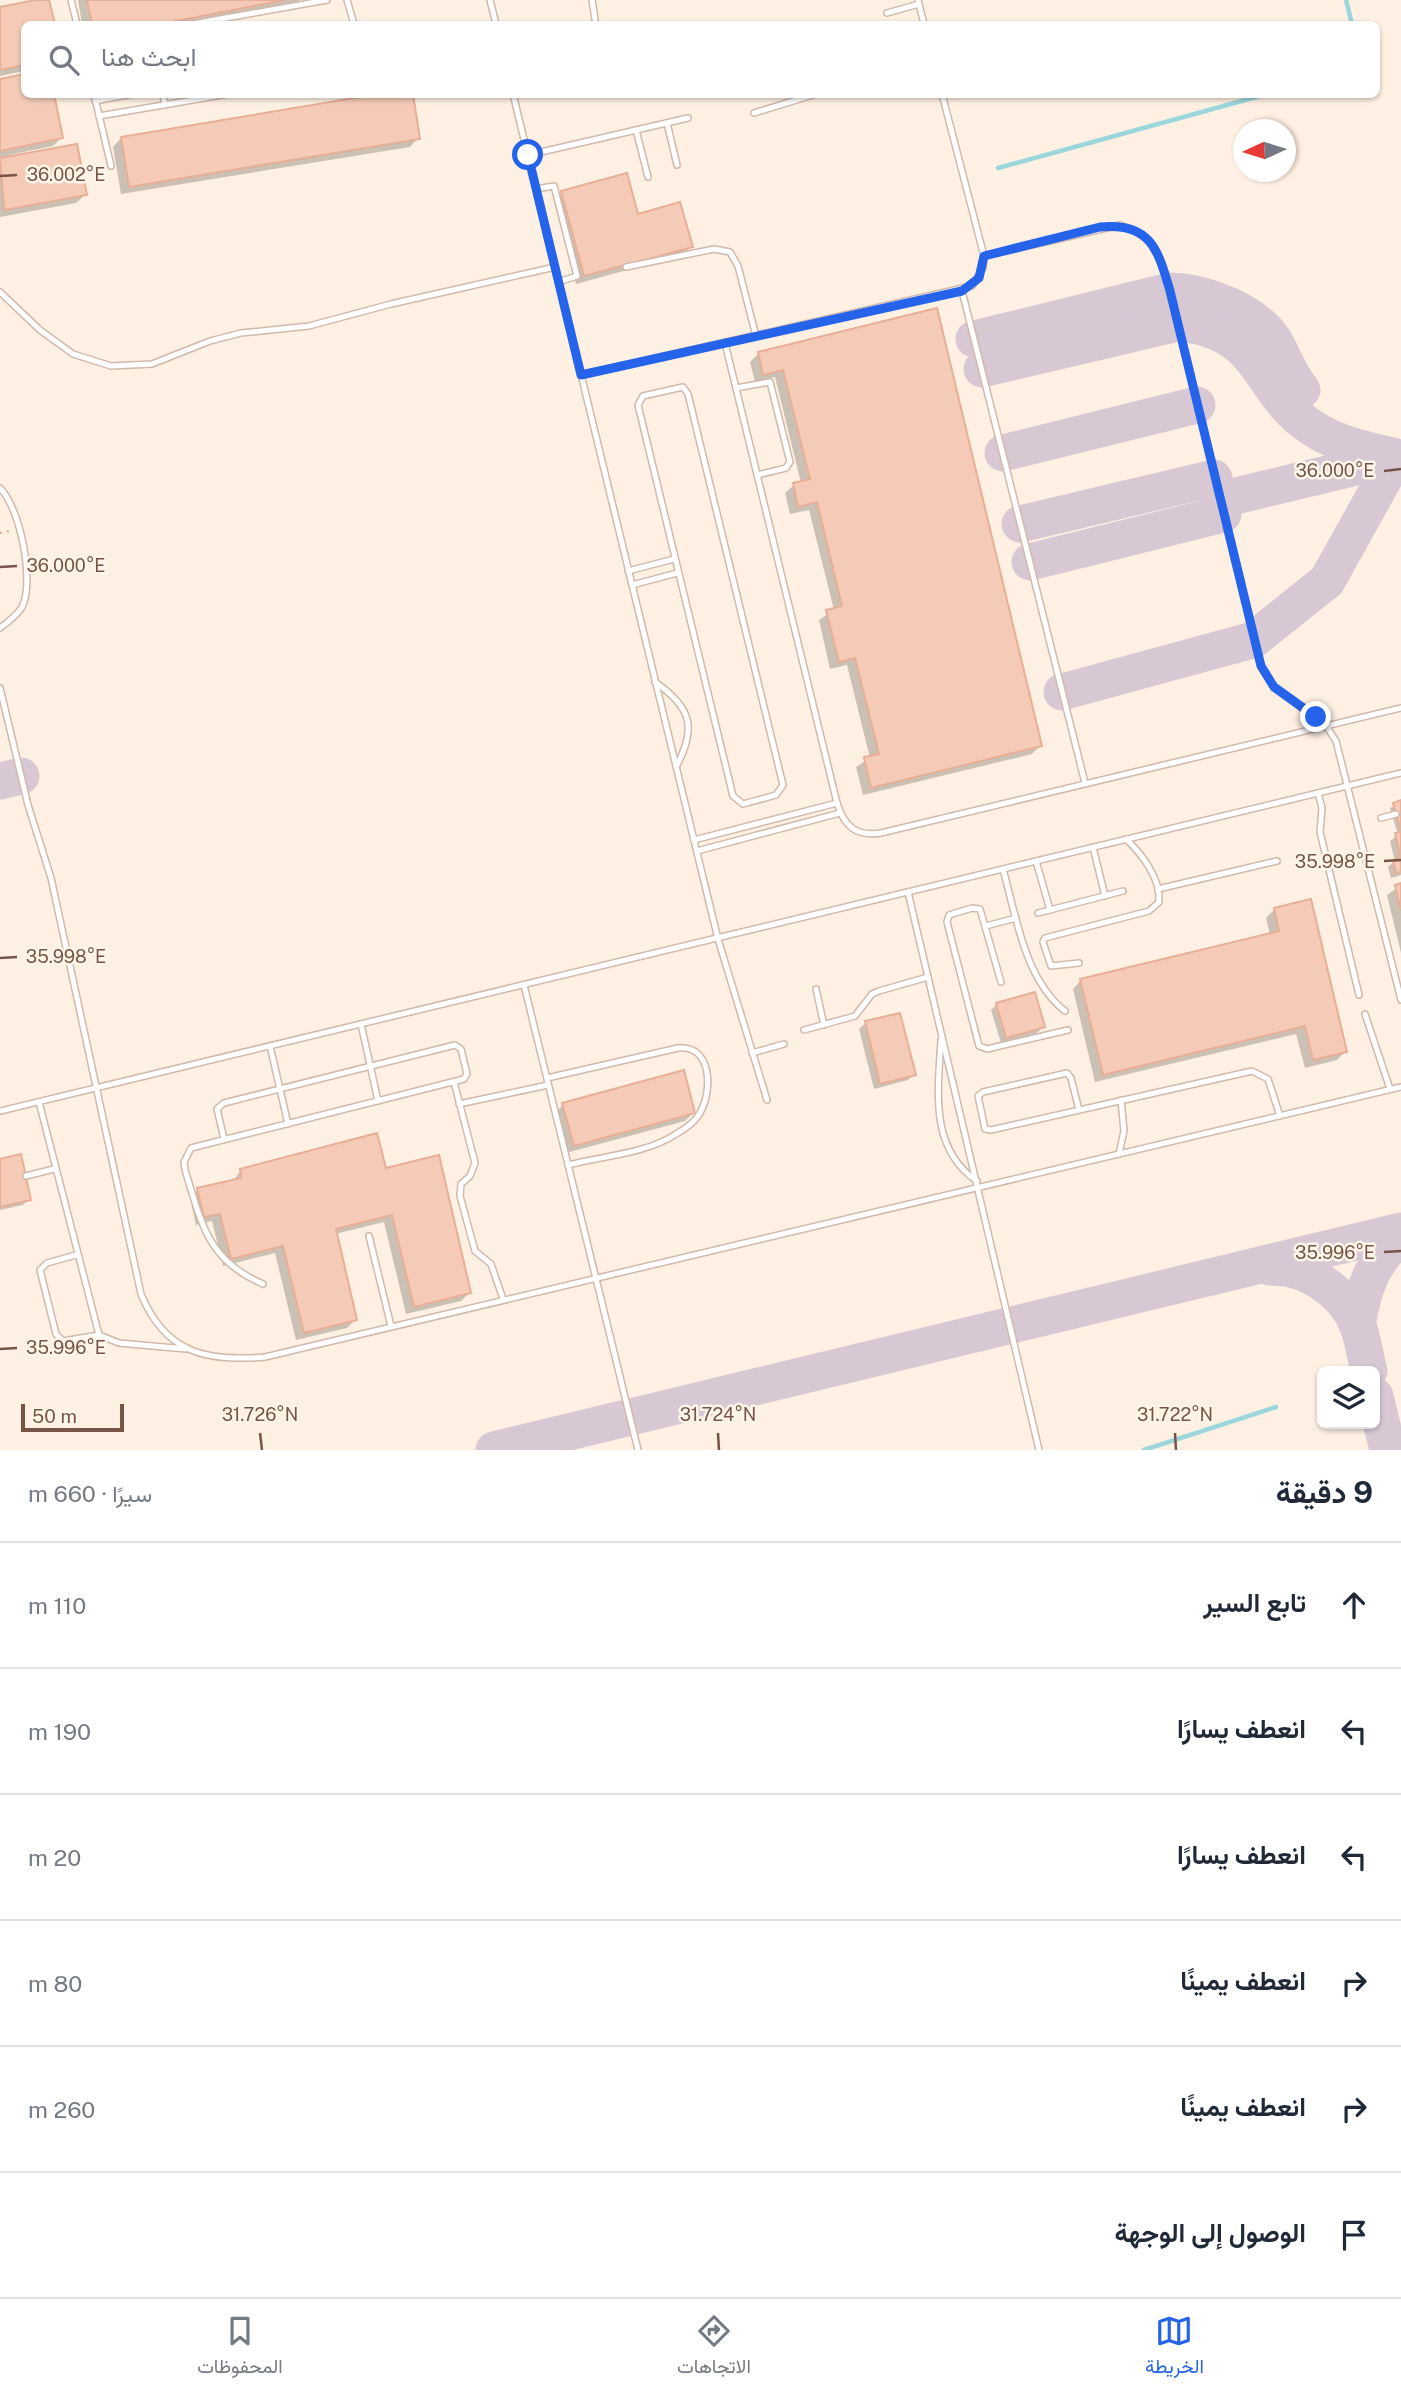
<!DOCTYPE html>
<html lang="ar">
<meta charset="utf-8">
<style>
:root{--surface:#fff;--page:#f2f2f3;--text:#1f2937;--muted:#747a83;--line:#e0e1e3;--accent:#2563eb}
body{margin:0;font-family:"Public Sans",Vazirmatn,sans-serif;background:var(--page);color:var(--text);direction:rtl}
.controls{position:absolute;right:21px;bottom:21px;display:grid;overflow:hidden;border-radius:10px;box-shadow:0 2px 5px #0004}
.controls button{width:63px;height:63px;display:grid;place-items:center;padding:0;border:0;border-bottom:2px solid var(--line);background:var(--surface);color:var(--text);font:35px sans-serif}
.compass{position:absolute;left:1233px;top:119px;width:63px;height:63px;border-radius:50%;background:var(--surface);box-shadow:0 2px 5px #0004;rotate:266deg}
.scale{position:absolute;left:21px;bottom:18px;width:103px;box-sizing:border-box;padding-left:7px;border:4px solid #775447;border-top:0;font-size:19px;line-height:24px;white-space:nowrap;color:#775447;-webkit-text-stroke:5px #fff5e9;paint-order:stroke}
.stop{position:absolute;width:21px;height:21px;margin:-16px;border:5px solid #2563eb;border-radius:50%;background:#fff}
.stop.end{background:#2563eb;border-color:#fff;box-shadow:0 2px 7px #0008}
.list{margin:0;padding:0;list-style:none}
h2{display:flex;justify-content:space-between;align-items:center;height:91px;margin:0;padding:0 28px;font-size:30px}
h2 small{font-size:23px;font-weight:400;color:var(--muted)}
.list li{display:grid;grid-template-columns:46px 1fr auto;gap:21px;align-items:center;box-sizing:border-box;height:126px;padding:0 28px;border-top:2px solid var(--line)}
.list b{display:block;font-size:26px;white-space:nowrap}
.list em{font-size:23px;font-style:normal;color:var(--muted)}
.icon{flex:none;width:38px;height:38px;fill:none;stroke:currentColor;stroke-width:2;stroke-linecap:round;stroke-linejoin:round}
.map{position:relative;flex:none;width:1401px;height:1450px;overflow:hidden;direction:ltr}
.search{position:absolute;background:var(--surface);box-shadow:0 2px 5px #0004;left:21px;right:21px;top:21px;height:77px;display:flex;align-items:center;gap:18px;box-sizing:border-box;padding:0 24px;border-radius:10px;color:var(--muted);font-size:26px}
.sheet{height:847px;background:var(--surface)}
nav{display:flex;justify-content:space-around;align-items:center;box-sizing:border-box;height:98px;border-top:2px solid var(--line);background:var(--surface);font-size:19px;color:var(--muted)}
nav a{display:grid;justify-items:center;gap:4px}
nav .on{color:var(--accent)}
.map>svg:first-child{display:block}
.shadow{fill:#0003}
.lines{fill:none;stroke-linecap:round;stroke-linejoin:round}
.stream{stroke:#9bd6db;stroke-width:4.5}
.taxiway{stroke:#d8c8d4;stroke-width:37}
.building{fill:#f5cbb8;stroke:#e8af97;stroke-width:2}
.lane-casing{stroke:#d1b9ab;stroke-width:8}
.path{stroke:#d9ae9b;stroke-width:2.5;stroke-dasharray:2 5;stroke-linecap:butt}
.lane{stroke:#fff;stroke-width:5}
.route{stroke:#2563eb;stroke-width:9}
.ticks{fill:none;stroke:#775447;stroke-width:2.5}
.ticks-label{font-size:18px;text-anchor:middle;fill:#775447;stroke:#fff5e9;stroke-width:5;stroke-linejoin:round;paint-order:stroke}
</style>
<div class="map">
<svg width="1401" height="1450" viewBox="0 0 1401 1450">
<rect width="100%" height="100%" fill="#fef0e2"/>
<!-- shadow -->
<g class="shadow">
<path d="M48,0L53,24H24V71L0,76V9Z"/>
<path d="M78,0H300L297,4L190,24H82Z"/>
<path d="M24,76V94L61,138L53,146L9,155V158L85,195L76,203L0,217V81Z"/>
<path d="M121,138H418L410,147L121,194L113,147Z"/>
<path d="M562,192L636,216L691,247L682,255L576,284L554,201Z"/>
<path d="M936,311L1040,746L1032,754L863,795L856,767L870,758L847,665L830,669L819,620L834,610L809,510L790,514L785,493L794,485L801,483L775,377L755,382L750,362L759,353Z"/>
<path d="M1401,802V875L1391,878L1388,867L1395,861L1390,841L1398,835L1390,808Z"/>
<path d="M1401,885V953L1387,895Z"/>
<path d="M1274,910L1345,1052L1337,1060L1305,1068L1296,1034L1095,1082L1073,989L1081,980L1270,935L1266,918Z"/>
<path d="M997,1004L1043,1027L1037,1033L1001,1043L991,1010Z"/>
<path d="M866,1023L914,1074L908,1080L874,1089L859,1029Z"/>
<path d="M563,1105L693,1113L685,1121L566,1153L555,1113Z"/>
<path d="M0,1161L29,1199L23,1205L0,1210Z"/>
<path d="M241,1170H384L469,1293L461,1301L406,1314L384,1222L335,1234L355,1320L347,1328L296,1340L275,1253L223,1266L212,1221L196,1225L190,1198L198,1190L233,1181Z"/>
</g>
<g class="lines">
<!-- stream -->
<g class="stream">
<path d="M1346,0L1352,24"/>
<path d="M998,168L1267,94"/>
<path d="M1144,1450L1276,1407"/>
</g>
<!-- taxiway -->
<g class="taxiway">
<path d="M974,339L1170,291C1205,292 1256,311 1275,342C1284,358 1290,376 1302,390"/>
<path d="M982,369L1178,323C1266,331 1255,392 1314,429C1339,445 1367,450 1396,457L1327,581L1253,640L1062,692"/>
<path d="M1003,453L1197,405"/>
<path d="M1219,500L1389,459"/>
<path d="M1020,524L1214,478"/>
<path d="M1030,562L1223,514"/>
<path d="M0,781L21,776"/>
<path d="M1270,1267C1305,1266 1342,1289 1357,1323C1363,1338 1365,1356 1369,1371"/>
<path d="M1357,1324C1364,1287 1372,1261 1401,1237"/>
<path d="M1375,1396L1388,1450"/>
<path d="M494,1450L1401,1231"/>
</g>
</g>
<!-- building -->
<g class="building">
<path d="M35,0H49L55,24H24V65L0,70V7Z"/>
<path d="M87,0H285L161,24H92Z"/>
<path d="M24,74V94H54L63,138L0,151V79Z"/>
<path d="M378,94H413L420,139L129,187L121,137Z"/>
<path d="M77,144L87,195L4,210L0,158Z"/>
<path d="M627,173L638,214L680,202L693,247L584,276L561,191Z"/>
<path d="M937,308L1042,746L871,788L864,757L879,754L855,658L839,662L826,610L842,606L817,502L798,507L793,483L810,479L783,370L763,375L758,352Z"/>
<path d="M1401,800V831L1393,803Z"/>
<path d="M1401,832V872L1396,873L1393,860L1401,858L1395,833Z"/>
<path d="M1401,883V911L1395,885Z"/>
<path d="M1311,899L1347,1052L1313,1060L1305,1026L1103,1075L1080,979L1279,931L1274,908Z"/>
<path d="M1035,992L1045,1027L1006,1038L996,1003Z"/>
<path d="M900,1013L916,1075L880,1084L865,1021Z"/>
<path d="M684,1070L695,1113L574,1146L562,1103Z"/>
<path d="M377,1133L386,1168L439,1155L471,1293L414,1307L392,1215L336,1229L357,1320L304,1333L283,1246L231,1259L220,1214L204,1217L197,1188L241,1178L240,1169Z"/>
<path d="M21,1154L31,1200L0,1207V1159Z"/>
</g>
<g class="lines">
<!-- lane casing -->
<g class="lane-casing">
<g id="lane">
<path d="M71,0L77,24"/>
<path d="M347,0L354,24"/>
<path d="M490,0L496,24"/>
<path d="M592,0L595,19"/>
<path d="M918,0L924,24"/>
<path d="M887,13L919,4"/>
<path d="M192,24L327,0"/>
<path d="M94,94L111,166"/>
<path d="M163,94L165,105"/>
<path d="M513,94L718,939L767,1100"/>
<path d="M95,101L132,94"/>
<path d="M754,113L816,94"/>
<path d="M99,116L228,94"/>
<path d="M667,123L677,165"/>
<path d="M636,130L648,177"/>
<path d="M528,155L688,118"/>
<path d="M536,189L554,186L577,276L558,282"/>
<path d="M984,256L1120,225C1157,237 1160,256 1170,291L1261,666L1274,687L1327,727L1336,741L1401,1000"/>
<path d="M626,267L714,249L730,252L738,266L756,336"/>
<path d="M962,291L1085,783"/>
<path d="M0,292L40,330L73,354L111,366L152,364L210,341L241,333L309,326L391,304L555,267"/>
<path d="M725,343L837,803C844,826 856,837 881,833L1401,708"/>
<path d="M581,375L972,286L983,268L984,256L942,94"/>
<path d="M683,387L688,394L783,785L776,795L743,804L733,796L638,405L643,396Z"/>
<path d="M736,388L770,382L790,462L786,468L757,475"/>
<path d="M0,488C20,508 34,578 23,605C19,614 8,622 0,628"/>
<path d="M628,571L674,559"/>
<path d="M632,585L677,573"/>
<path d="M655,682C692,708 697,728 676,767"/>
<path d="M0,688L28,805L51,878L141,1294C165,1353 206,1362 265,1357L1401,1087"/>
<path d="M1318,793L1322,808L1320,832L1359,995"/>
<path d="M1381,818L1396,814"/>
<path d="M694,840L837,803"/>
<path d="M1093,847L1105,896"/>
<path d="M697,851L840,813"/>
<path d="M1036,861L1050,910"/>
<path d="M1003,869C1016,916 1025,980 1065,1011"/>
<path d="M1158,889L1277,861"/>
<path d="M908,892L1039,1450"/>
<path d="M1038,913L1123,891"/>
<path d="M986,926L1016,918"/>
<path d="M1079,963L1051,966L1043,942L1045,938L1149,911L1159,902C1161,879 1142,854 1126,839"/>
<path d="M1001,982L980,909L972,908L949,915L947,922L979,1046L987,1049L1068,1030"/>
<path d="M524,985L638,1450"/>
<path d="M816,989L824,1025"/>
<path d="M1365,1014L1390,1089"/>
<path d="M361,1024L378,1101"/>
<path d="M804,1030L855,1016L872,994L879,991L928,977"/>
<path d="M941,1040C938,1090 929,1149 977,1181"/>
<path d="M270,1046L288,1124"/>
<path d="M752,1053L784,1044"/>
<path d="M547,1078L678,1048C712,1045 713,1090 700,1113C695,1122 685,1129 676,1134C646,1154 602,1156 568,1165"/>
<path d="M454,1082L475,1163L470,1176L461,1184L460,1196L475,1251L491,1264L503,1299"/>
<path d="M39,1102L99,1335L119,1343L186,1349"/>
<path d="M459,1104L548,1085"/>
<path d="M1079,1110L1071,1078L1067,1073L983,1092L978,1096L985,1129L991,1130L1252,1071L1268,1079L1280,1116"/>
<path d="M0,1111L1401,773"/>
<path d="M224,1139L217,1109L224,1103L455,1045L461,1049L467,1074L464,1079L191,1148L184,1162L185,1170C202,1224 207,1260 263,1284"/>
<path d="M1119,1154L1124,1131L1121,1100"/>
<path d="M26,1176L54,1169"/>
<path d="M369,1236L391,1326"/>
<path d="M76,1255L47,1263L40,1270L56,1334L63,1341L99,1335"/>
</g>
</g>
<!-- path -->
<path class="path" d="M0,533L10,531"/>
<!-- lane -->
<use href="#lane" class="lane"/>
</g>
<g class="lines">
<!-- route -->
<path class="route" d="M528,155L581,375L962,291L979,278L984,256L1100,227C1151,222 1158,250 1170,291L1261,666L1274,687L1316,717"/>
</g>
<!-- ticks -->
<path class="ticks" d="M0,176L17,175M1384,471L1401,469M0,567L17,566M1384,861L1401,860M0,958L17,957M1384,1252L1401,1251M0,1349L17,1348M260,1433L262,1450M718,1433L719,1450M1175,1433L1176,1450"/>
<g class="ticks-label">
<text x="66" y="181">36.002°E</text>
<text x="1335" y="477">36.000°E</text>
<text x="66" y="572">36.000°E</text>
<text x="1335" y="868">35.998°E</text>
<text x="66" y="963">35.998°E</text>
<text x="1335" y="1259">35.996°E</text>
<text x="66" y="1354">35.996°E</text>
<text x="260" y="1421">31.726°N</text>
<text x="718" y="1421">31.724°N</text>
<text x="1175" y="1421">31.722°N</text>
</g>
</svg>
<div class="controls">
<button><svg class="icon" aria-label="layers" viewBox="0 0 24 24"><path d="M12 4l9 5-9 5-9-5zM3 14l9 5 9-5"/></svg></button>
</div>
<svg class="compass" viewBox="-18 -18 36 36"><path d="M0-13l5 13h-10z" fill="#e53935"/><path d="M0 13l5-13h-10z" fill="#747a83"/></svg>
<div class="scale">50 m</div>
<div class="stop" style="left:528px;top:155px"></div>
<div class="stop end" style="left:1316px;top:717px"></div>
<div class="search"><svg class="icon" aria-label="search" viewBox="0 0 24 24"><circle cx="10" cy="10" r="6"/><path d="M15 15l6 6"/></svg>ابحث هنا</div>
</div>
<section class="sheet">
<h2>9 دقيقة<small>سيرًا · 660 m</small></h2>
<ul class="list">
<li><svg class="icon" aria-label="ahead" viewBox="0 0 24 24"><path d="M12 20V5M6 11l6-6 6 6"/></svg><div><b>تابع السير</b></div><em>110 m</em></li>
<li><svg class="icon" aria-label="left" viewBox="0 0 24 24"><path d="M17 20v-9H6M10 6l-5 5 5 5"/></svg><div><b>انعطف يسارًا</b></div><em>190 m</em></li>
<li><svg class="icon" aria-label="left" viewBox="0 0 24 24"><path d="M17 20v-9H6M10 6l-5 5 5 5"/></svg><div><b>انعطف يسارًا</b></div><em>20 m</em></li>
<li><svg class="icon" aria-label="right" viewBox="0 0 24 24"><path d="M7 20v-9h11M14 6l5 5-5 5"/></svg><div><b>انعطف يمينًا</b></div><em>80 m</em></li>
<li><svg class="icon" aria-label="right" viewBox="0 0 24 24"><path d="M7 20v-9h11M14 6l5 5-5 5"/></svg><div><b>انعطف يمينًا</b></div><em>260 m</em></li>
<li><svg class="icon" aria-label="arrive" viewBox="0 0 24 24"><path d="M6 21V4h12l-3 4 3 4H6"/></svg><div><b>الوصول إلى الوجهة</b></div></li>
</ul>
</section>
<nav>
<a class="on"><svg class="icon" aria-label="map" viewBox="0 0 24 24"><path d="M3 6l6-2 6 2 6-2v14l-6 2-6-2-6 2zM9 4v14M15 6v14"/></svg>الخريطة</a>
<a><svg class="icon" aria-label="directions" viewBox="0 0 24 24"><path d="M12 3l9 9-9 9-9-9zM9 14v-3h6M13 9l2 2-2 2"/></svg>الاتجاهات</a>
<a><svg class="icon" aria-label="saved" viewBox="0 0 24 24"><path d="M7 4h10v16l-5-4-5 4z"/></svg>المحفوظات</a>
</nav>
